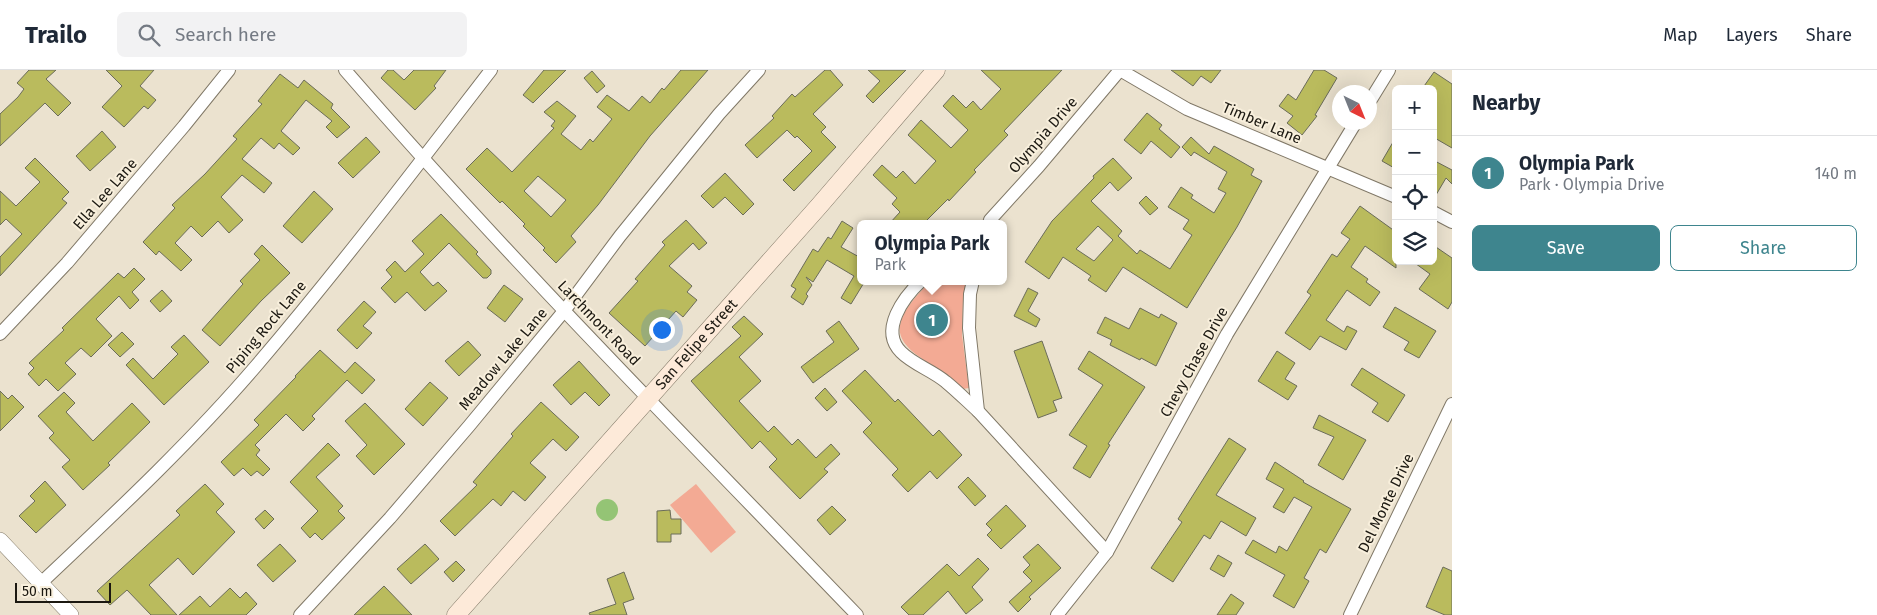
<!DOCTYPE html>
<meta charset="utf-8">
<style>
:root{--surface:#fff;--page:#f2f2f3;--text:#1f2937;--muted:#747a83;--line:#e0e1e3;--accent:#3e858e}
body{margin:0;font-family:"Fira Sans",sans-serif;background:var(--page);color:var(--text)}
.controls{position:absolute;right:15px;top:15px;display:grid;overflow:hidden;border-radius:8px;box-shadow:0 5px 20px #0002}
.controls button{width:45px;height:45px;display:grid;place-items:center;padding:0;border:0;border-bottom:1px solid var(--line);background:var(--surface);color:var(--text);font:25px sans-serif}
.compass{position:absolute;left:1332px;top:15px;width:45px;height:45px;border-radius:50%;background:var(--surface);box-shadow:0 5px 20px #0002;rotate:137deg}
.scale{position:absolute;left:15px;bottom:12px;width:96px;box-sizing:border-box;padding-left:5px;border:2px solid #1b1811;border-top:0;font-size:14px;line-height:18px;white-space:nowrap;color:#1b1811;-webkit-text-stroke:4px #f8efdc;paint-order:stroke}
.you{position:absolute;left:661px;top:259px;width:18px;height:18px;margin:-12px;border:4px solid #fff;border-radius:50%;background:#1a73e8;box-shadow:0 0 0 8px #1a73e833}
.badge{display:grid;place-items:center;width:32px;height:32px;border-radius:50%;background:var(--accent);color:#fff;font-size:16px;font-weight:700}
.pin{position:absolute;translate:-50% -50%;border:2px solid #fff;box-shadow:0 1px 5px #0006}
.popup{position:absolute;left:857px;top:150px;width:150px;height:65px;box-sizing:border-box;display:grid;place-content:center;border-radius:8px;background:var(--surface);filter:drop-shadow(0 1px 4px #0005);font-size:16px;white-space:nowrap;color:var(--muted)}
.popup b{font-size:19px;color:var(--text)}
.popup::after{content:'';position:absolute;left:50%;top:100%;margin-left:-10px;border:10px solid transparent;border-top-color:var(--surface)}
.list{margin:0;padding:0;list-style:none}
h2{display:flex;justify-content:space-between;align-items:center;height:65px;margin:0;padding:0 20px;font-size:21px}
h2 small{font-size:16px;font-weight:400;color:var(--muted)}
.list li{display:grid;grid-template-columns:32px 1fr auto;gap:15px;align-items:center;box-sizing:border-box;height:75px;padding:0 20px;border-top:1px solid var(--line)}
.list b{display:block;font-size:19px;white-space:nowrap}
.list p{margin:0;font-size:16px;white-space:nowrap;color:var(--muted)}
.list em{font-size:16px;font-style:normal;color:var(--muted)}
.actions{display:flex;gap:10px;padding:15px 20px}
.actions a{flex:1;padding:11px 0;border:1px solid var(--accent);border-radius:8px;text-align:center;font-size:18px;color:var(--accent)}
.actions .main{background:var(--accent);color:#fff}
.icon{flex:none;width:28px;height:28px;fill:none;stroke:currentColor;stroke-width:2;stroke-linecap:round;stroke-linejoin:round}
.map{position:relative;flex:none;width:1452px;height:545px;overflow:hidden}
header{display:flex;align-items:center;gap:30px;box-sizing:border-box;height:70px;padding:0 25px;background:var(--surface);border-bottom:1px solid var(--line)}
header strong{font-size:24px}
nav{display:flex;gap:28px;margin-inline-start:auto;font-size:18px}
.search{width:350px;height:45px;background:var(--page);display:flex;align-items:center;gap:12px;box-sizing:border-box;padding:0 18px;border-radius:8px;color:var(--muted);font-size:19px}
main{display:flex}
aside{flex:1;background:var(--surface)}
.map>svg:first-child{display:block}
.green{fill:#f3aa94}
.water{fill:#94c475}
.building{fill:#babb5d;stroke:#6b6c5a;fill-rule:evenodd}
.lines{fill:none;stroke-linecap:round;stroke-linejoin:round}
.minor-casing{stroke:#807867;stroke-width:14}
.tertiary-casing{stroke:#807867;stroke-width:16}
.secondary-casing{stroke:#807867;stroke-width:19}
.minor{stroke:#fff;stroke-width:12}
.tertiary{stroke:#fff;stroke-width:15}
.secondary{stroke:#fdead9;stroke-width:18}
.labels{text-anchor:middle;stroke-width:4;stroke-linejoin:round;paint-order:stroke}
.street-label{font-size:15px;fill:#1b1811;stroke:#f8efdc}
</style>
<header>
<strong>Trailo</strong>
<div class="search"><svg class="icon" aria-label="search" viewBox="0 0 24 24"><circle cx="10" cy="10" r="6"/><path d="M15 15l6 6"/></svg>Search here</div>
<nav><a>Map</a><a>Layers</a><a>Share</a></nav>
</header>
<main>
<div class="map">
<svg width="1452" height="545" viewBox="0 0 1452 545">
<rect width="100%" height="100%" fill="#ebe2cf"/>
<!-- green -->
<g class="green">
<path d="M931,211H966L963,229L962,265L969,318L963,319C919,279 864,275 931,211Z"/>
<path d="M696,414L736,462L711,483L670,435Z"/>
</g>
<!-- water -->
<circle class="water" cx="607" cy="440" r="11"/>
<!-- building -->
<g class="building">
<path d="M29,0H56L46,9L71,33L58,46L45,33L0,76V44L18,27L24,19L17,13Z"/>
<path d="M106,0H154L140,16L156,30L148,39L144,36L124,57L102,37L122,16Z"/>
<path d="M388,0H393L404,10L414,0H446L434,16L436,18L415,40L381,8Z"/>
<path d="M544,0H566L533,33L523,25Z"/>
<path d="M681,0H708L650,66L598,135L571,166L576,172L556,193L543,180L545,178L523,156L525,154L502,131L500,133L466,99L487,78L512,102L554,58L551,56L555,51L544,42L557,31L576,46L561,64L581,80L590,69L593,72L612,49L597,37L607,25L629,41L642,26L650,33L662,18L664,20ZM538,106L566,130L551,147L524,121Z"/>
<path d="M825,0H830L843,15L813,44L826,57L821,62L836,77L794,121L783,110L812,81L797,66L795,68L787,60L757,88L745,75L774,48L772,46L792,24L795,27Z"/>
<path d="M868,0H906L873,33L866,26L880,11Z"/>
<path d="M981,0H1062L1004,61L1008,65L974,100L976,102L949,131L948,129L923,154H889L900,142L892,134L897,128L873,105L882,95L896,108L903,101L915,114L936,91L908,65L921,50L951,78L968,60L943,36L953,25L966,38L973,31L981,40L1001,19Z"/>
<path d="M1171,0H1221L1211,13L1201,6L1193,16Z"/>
<path d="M1314,0H1324L1337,8L1315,45L1317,46L1302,65L1287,53L1293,46L1279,36L1288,24L1296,30Z"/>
<path d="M592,1L605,16L597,23L584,8Z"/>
<path d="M1434,2L1452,14V78L1433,67V19H1422Z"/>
<path d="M280,4L298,18L304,10L333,34L331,38L350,57L337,68L326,57L332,51L306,30L281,61L300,78L293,85L279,73L274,79L261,68L242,89L272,113L264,123L242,105L221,127L243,150L229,163L218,151L202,167L191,156L175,173L192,190L181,201L159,181L156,185L143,172L175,138L172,135L205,104L237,69L233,66L262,34L258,31Z"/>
<path d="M1147,43L1162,55L1159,59L1180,77L1171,88L1151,71L1141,84L1124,70Z"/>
<path d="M102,61L116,77L90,101L76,86Z"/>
<path d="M366,67L380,82L353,108L338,93Z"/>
<path d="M1191,67L1209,84L1214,76L1254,99L1251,105L1262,111L1237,157L1187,238L1123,197L1106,222L1088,210L1091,206L1063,187L1049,209L1025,192L1052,151L1094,108L1093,106L1113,88L1132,108L1118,121L1110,112L1091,131L1122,161L1118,166L1137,184L1140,180L1170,199L1192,165L1183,159L1189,150L1168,137L1181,117L1193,125L1191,128L1214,143L1226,123L1218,119L1227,102L1194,82L1191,86L1182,77ZM1098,156L1113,170L1094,191L1076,179Z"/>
<path d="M1396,67V99L1382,91Z"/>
<path d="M35,88L69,122L62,129L67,133L0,206V187L22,164L6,149L0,155V121L16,136L40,112L25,98Z"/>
<path d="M1433,90L1452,100V114L1446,108L1433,130Z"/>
<path d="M725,103L754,134L743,145L725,127L713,138L701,126Z"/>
<path d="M314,121L333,139L302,173L283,156Z"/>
<path d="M1146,126L1158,138L1150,145L1139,133Z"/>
<path d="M1360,136L1396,162V198L1365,176L1351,197L1368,209L1366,212L1380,222L1370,236L1347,220L1326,250L1344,262L1347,256L1357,261L1346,280L1320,266L1310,280L1285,263L1311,225L1307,222L1332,184L1337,187L1350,169L1341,163Z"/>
<path d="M441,144L478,182L476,184L491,200V204L487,208H483L449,173L420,202L433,216L438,212L447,221L425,241L407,222L395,233L381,218L392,207L386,200L395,191L405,202L424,184L412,171Z"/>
<path d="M686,150L707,173L699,180L693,173L669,196L692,216L687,222L697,230L683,247L676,241L645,276L609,243L638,211L635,209L665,175L662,172Z"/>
<path d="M842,151L853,158L841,177L861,188V211H865L851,234L841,228L854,206L827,190L813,212L806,207L812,215L806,224L808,226L803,235L791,227L796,219L791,216L813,179L818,182L828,167L831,169Z"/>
<path d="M262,175L290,203L261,231L220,276L202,260L243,214L240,211L260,190L254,184Z"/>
<path d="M1433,175L1452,188V232L1448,239L1419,219L1430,204L1412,191H1433Z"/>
<path d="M134,198L145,209L132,222L139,230L130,239L119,226L96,249L112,266L91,287L81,278L65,293L76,304L58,321L46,309L39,316L28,304L34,298L29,293L64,260L62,258L118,203L124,208Z"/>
<path d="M504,215L523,229L505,252L487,238Z"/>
<path d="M1028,218L1038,223L1028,241L1040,249L1036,257L1014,246Z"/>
<path d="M162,220L172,231L160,242L150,231Z"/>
<path d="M364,231L376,242L363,256L372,263L357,279L337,260Z"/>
<path d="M1395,237L1436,261L1419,288L1404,280L1409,272L1383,257Z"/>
<path d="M1140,238L1159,248L1161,244L1177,253L1156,296L1141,288L1140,290L1110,275L1112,270L1097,263L1105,247L1129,259Z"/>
<path d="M744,246L763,264L739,287L761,311L739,331L768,362L774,356L792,375L798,369L816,388L831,374L840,384L824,399L828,402L800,429L769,397L777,389L760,371L752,379L691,311L741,266L732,257Z"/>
<path d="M839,251L859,279L813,313L801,297L834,272L826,261Z"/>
<path d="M122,262L134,274L120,287L108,275Z"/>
<path d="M184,265L209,292L164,335L126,295L133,288L153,309L178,284L171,277Z"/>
<path d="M468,271L481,285L459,306L445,291Z"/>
<path d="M1042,271L1062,328L1053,331L1057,341L1038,348L1014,281Z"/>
<path d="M320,280L345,303L355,292L375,310L362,324L347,310L312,346L315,349L303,361L286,344L255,375L260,380L256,385L270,399L263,406L257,401L251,406L243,398L234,406L221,392L259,355L254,350L296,307L295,306Z"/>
<path d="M1089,281L1145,317L1108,374L1110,375L1090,408L1073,398L1087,376L1069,365L1103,315L1078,299Z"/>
<path d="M1277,281L1295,293L1285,309L1297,316L1288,330L1258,311Z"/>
<path d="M579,291L610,325L599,336L585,322L571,335L553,315Z"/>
<path d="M1362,298L1405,325L1388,352L1372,342L1378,333L1351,315Z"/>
<path d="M865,300L895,332L898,329L933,366L939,360L962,385L937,409L930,401L908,422L892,405L898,399L863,362L872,353L842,321Z"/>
<path d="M430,312L448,328L423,356L405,339Z"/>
<path d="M825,318L837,332L827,341L815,328Z"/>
<path d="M0,321L8,329L12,325L24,337L0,361Z"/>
<path d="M64,322L75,333L66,342L93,371L132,333L150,352L108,393L110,395L83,420L62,397L70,390L49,368L54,363L38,346Z"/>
<path d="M541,332L579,367L566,381L553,369L530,393L546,407L525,431L513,421L501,436L493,429L455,466L440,451L477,415L473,412L513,366L511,364Z"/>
<path d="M365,333L405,374L374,405L356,386L367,375L345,351Z"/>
<path d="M1319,345L1366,370L1343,410L1318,395L1334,367L1313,358Z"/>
<path d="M1229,368L1246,379L1216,425L1256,448L1246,466L1221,451L1210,469L1204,465L1173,512L1151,498L1182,452L1178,449Z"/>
<path d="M328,373L340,385L316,407L343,436L338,441L345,448L322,470L315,463L310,468L301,458L318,441L290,412Z"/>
<path d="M1275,392L1304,411L1303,412L1351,439L1326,483L1320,479L1304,508L1309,511L1294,538L1273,526L1285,505L1245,483L1253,470L1276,483L1279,476L1287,481L1312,437L1294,427L1284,443L1273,437L1284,419L1266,409Z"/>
<path d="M968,407L986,426L975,436L958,417Z"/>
<path d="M45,411L66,435L36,463L19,446L35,431L30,426Z"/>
<path d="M205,414L224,434L216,442L235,462L193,505L178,488L149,515L177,545H151L127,520L110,535L97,521L180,445L176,441Z"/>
<path d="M1006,435L1026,456L1001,479L987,465L992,460L986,454Z"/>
<path d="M832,436L846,450L830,465L817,450Z"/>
<path d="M265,440L274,449L264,459L255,449Z"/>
<path d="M670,440L671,449H681V464H671V472H657V441Z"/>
<path d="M280,474L296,491L273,512L257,495Z"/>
<path d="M425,474L439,489L411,514L397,499Z"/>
<path d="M1038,474L1061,498L1029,527L1031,529L1018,542L1009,532L1032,511L1023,502L1030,495L1023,487Z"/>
<path d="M1218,485L1232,493L1224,507L1210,499Z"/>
<path d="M978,488L989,499L972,517L983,530L966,544L948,521L923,545H909L901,537L947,494L959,506Z"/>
<path d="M456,491L465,500L453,512L444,502Z"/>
<path d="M1443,497L1452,501V545H1445L1426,537Z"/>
<path d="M624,502L634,529L623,533L627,545H590L589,543L616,534L607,509Z"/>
<path d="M384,516L412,545H354Z"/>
<path d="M230,518L240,528L246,522L257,534L246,545H179L200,526L210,537Z"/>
<path d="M1231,524L1244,533L1236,545H1217Z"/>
</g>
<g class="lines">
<!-- minor casing -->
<g class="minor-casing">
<g id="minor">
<path d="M345,0C508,188 684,365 857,545"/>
<path d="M1120,0L1187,39L1396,127"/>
<path d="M1370,31L1389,0"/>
<path d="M1433,142L1452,152"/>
<path d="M989,154L990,150L1039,96L1120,0"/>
<path d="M921,211C904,227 879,260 901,282C914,295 932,300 946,312C957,321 967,331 978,341"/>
<path d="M973,211L970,224L969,258L978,341L1107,482"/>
<path d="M0,264L67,193L184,56L229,0"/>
<path d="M41,513C115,443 190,373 256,296C338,200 414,100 491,0"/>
<path d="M300,545L390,448L469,356L564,241L620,166L719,44L759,0"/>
<path d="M1057,545L1107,482L1227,264L1356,52"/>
<path d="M1350,545L1452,334"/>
</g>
</g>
<!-- tertiary casing -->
<g class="tertiary-casing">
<path id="tertiary" d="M0,470L71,545"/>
</g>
<!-- secondary casing -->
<g class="secondary-casing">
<g id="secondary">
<path id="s1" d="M456,545L819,136L936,0"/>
</g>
</g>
<!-- minor -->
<use href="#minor" class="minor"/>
<!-- tertiary -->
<use href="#tertiary" class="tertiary"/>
<!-- secondary -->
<use href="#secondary" class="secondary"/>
</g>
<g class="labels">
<!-- street labels -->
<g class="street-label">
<text transform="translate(1262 53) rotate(23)" y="5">Timber Lane</text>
<text transform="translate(1043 65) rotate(-49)" y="5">Olympia Drive</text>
<text transform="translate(105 124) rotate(-49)" y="5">Ella Lee Lane</text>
<text transform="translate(599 253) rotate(46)" y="5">Larchmont Road</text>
<text transform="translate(266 257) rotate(-50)" y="5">Piping Rock Lane</text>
<text dy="5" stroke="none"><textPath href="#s1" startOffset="362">San Felipe Street</textPath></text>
<text transform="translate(503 289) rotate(-50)" y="5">Meadow Lake Lane</text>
<text transform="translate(1194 292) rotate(-61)" y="5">Chevy Chase Drive</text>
<text transform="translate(1386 433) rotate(-64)" y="5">Del Monte Drive</text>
</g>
</g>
</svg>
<div class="controls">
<button>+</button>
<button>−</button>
<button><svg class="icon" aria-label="locate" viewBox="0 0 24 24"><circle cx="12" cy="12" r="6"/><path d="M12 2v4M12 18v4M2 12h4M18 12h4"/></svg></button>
<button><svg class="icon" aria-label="layers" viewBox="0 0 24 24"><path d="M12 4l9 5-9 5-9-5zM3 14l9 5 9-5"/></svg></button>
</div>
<svg class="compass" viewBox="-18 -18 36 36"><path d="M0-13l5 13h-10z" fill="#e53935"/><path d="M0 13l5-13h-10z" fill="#747a83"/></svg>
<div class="scale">50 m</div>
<div class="you"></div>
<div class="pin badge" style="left:932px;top:250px">1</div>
<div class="popup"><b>Olympia Park</b>Park</div>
</div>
<aside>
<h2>Nearby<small></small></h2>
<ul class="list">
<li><span class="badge">1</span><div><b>Olympia Park</b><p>Park · Olympia Drive</p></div><em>140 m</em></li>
</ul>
<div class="actions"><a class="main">Save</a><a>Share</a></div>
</aside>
</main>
